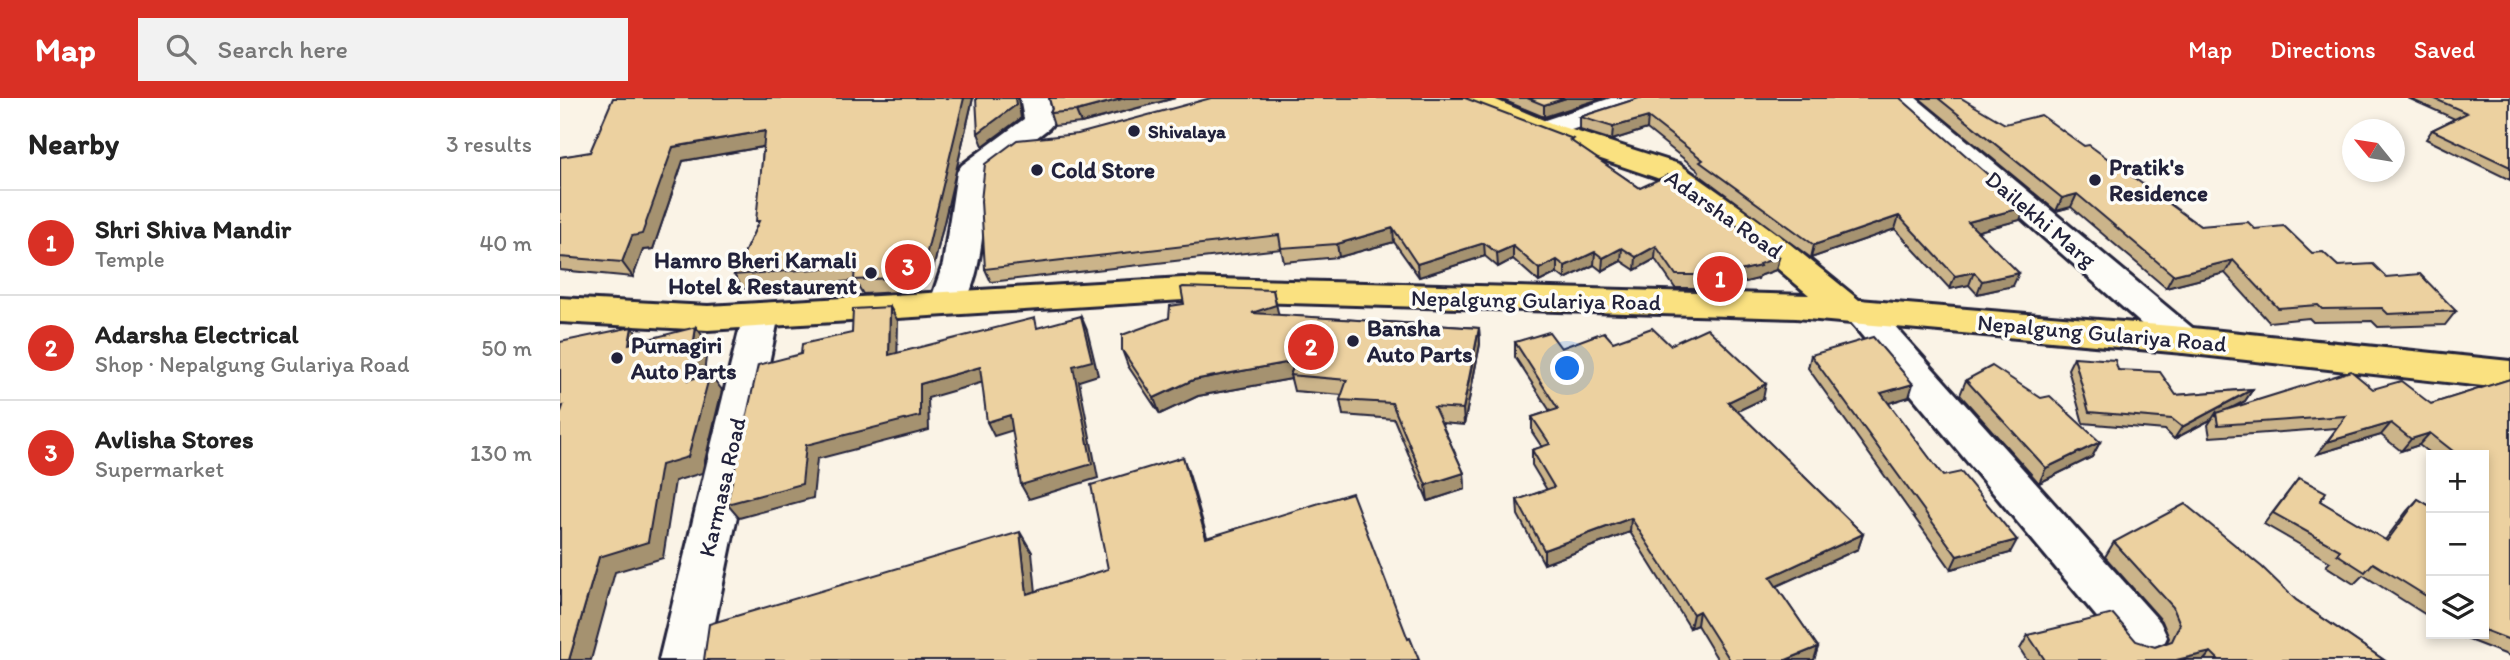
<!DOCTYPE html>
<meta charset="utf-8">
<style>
:root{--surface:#fff;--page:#f2f2f2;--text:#222;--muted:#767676;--line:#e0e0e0;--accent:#d93025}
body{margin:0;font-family:Itim,sans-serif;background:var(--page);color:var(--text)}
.controls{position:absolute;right:21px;bottom:21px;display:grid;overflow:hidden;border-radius:0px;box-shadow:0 4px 10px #0003}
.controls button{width:63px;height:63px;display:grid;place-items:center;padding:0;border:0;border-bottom:2px solid var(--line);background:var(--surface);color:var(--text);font:35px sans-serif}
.compass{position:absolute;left:1782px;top:21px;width:63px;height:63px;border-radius:50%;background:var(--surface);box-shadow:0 4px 10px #0003;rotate:300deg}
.you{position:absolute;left:1008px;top:271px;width:24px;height:24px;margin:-18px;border:5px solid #fff;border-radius:50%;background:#1a73e8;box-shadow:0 0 0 10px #1a73e833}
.badge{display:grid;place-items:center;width:46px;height:46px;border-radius:50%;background:var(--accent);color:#fff;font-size:23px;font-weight:700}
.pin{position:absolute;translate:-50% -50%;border:4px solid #fff;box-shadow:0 2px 7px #0006}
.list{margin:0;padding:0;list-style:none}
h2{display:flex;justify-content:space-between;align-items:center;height:91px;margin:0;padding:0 28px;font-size:30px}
h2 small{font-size:23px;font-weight:400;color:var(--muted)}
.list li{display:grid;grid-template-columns:46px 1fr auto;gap:21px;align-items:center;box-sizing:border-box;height:105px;padding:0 28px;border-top:2px solid var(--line)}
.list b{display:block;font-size:26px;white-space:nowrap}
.list p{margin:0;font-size:23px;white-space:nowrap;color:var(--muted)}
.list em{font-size:23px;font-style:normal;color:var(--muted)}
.icon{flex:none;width:38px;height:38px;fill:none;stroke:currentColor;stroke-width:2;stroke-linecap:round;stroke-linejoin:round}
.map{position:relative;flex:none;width:1950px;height:562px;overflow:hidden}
header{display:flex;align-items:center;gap:42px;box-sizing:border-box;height:98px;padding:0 35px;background:var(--accent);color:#fff}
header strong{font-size:33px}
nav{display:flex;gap:38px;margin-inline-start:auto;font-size:24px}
.search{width:490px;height:63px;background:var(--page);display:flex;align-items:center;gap:18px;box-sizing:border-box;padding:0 24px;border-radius:0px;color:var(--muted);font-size:26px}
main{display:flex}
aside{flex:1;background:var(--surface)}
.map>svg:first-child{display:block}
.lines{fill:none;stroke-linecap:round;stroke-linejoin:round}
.minor-casing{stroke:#22223b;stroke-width:6}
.major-casing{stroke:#22223b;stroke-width:6}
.minor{fill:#fdfcf7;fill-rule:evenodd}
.major{fill:#fae180;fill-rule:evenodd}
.wall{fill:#cbb48a;stroke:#22223b;stroke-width:2}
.shaded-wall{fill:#a59270;stroke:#22223b;stroke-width:2}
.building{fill:#ecd1a0;stroke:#22223b;stroke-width:2}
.poi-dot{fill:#22223b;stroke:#fdfcf7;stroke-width:2.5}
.labels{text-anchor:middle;stroke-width:7;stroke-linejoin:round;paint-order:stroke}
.far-poi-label{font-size:19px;font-weight:bold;fill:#22223b;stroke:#fdfcf7;text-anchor:start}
.poi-label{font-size:23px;font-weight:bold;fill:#22223b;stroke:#fdfcf7;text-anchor:start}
.street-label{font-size:23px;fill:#22223b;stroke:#fdfcf7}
</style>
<header>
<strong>Map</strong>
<div class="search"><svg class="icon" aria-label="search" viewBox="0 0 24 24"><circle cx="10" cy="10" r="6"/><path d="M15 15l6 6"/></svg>Search here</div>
<nav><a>Map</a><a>Directions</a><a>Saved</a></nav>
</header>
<main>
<aside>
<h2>Nearby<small>3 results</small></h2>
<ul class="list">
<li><span class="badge">1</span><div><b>Shri Shiva Mandir</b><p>Temple</p></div><em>40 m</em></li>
<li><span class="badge">2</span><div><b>Adarsha Electrical</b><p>Shop · Nepalgung Gulariya Road</p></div><em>50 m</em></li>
<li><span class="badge">3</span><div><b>Avlisha Stores</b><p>Supermarket</p></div><em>130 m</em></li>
</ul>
</aside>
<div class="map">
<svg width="1950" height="562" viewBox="0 0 1950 562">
<rect width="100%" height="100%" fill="#faf3e6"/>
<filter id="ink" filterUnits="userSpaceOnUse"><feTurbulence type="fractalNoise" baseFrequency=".0143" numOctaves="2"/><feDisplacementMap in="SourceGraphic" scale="14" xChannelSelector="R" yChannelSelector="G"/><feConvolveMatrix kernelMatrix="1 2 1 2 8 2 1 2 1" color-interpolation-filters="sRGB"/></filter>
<g filter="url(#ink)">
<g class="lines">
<!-- minor casing -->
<g class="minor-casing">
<g id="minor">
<path d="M460,0H488L494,24L489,30L428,77C423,120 424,175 401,212L388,216L375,212L370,204L383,166L397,74L402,67L464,21Z"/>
<path d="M1051,0H1093L1089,6L993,38L983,41L973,38L968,32L973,26Z"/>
<path d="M1325,0H1356L1636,233L1642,242L1636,251L1623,255L1610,251Z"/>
<path d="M1302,202L1315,206L1600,524L1607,539L1600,554L1583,560L1566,554L1289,222L1284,214L1289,206Z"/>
<path d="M201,205L214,208L219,217L147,562H99L183,217L188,208Z"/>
</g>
</g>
<!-- major casing -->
<g class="major-casing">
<path id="major" d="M893,0H931L993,26L1119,66L1214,133L1299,202L1623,229L1950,263V291L1623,255L1236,220L623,202L148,232L0,224V200L148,208L623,180L1249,197L1190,147L1097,80L973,38L897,6Z"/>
</g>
<!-- minor -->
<use href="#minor" class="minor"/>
<!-- major -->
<use href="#major" class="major"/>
</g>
<!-- wall -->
<g class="wall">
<path d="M413,0L372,176L338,181V194L303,196L295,183L184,191L174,177L198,126L203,49L123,63L93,151L83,152L73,179L0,172V59Z"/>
<path d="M489,0H615L521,25L494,28L490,15L492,11Z"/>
<path d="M938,0H1043L984,19Z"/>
<path d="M1079,0L1460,122L1418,133L1453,188L1417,196L1409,187L1390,191L1335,131L1251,160L1138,76L1139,73L1087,31L1052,42L1020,32V19Z"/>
<path d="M1359,0H1378L1445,26L1524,48L1640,128L1695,131L1752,155L1778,168L1826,179L1896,213L1885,227L1818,229L1812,223L1753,224L1749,220L1709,224L1665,175L1606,190L1511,109L1496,113Z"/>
<path d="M1848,0H1950V82L1866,41L1872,32L1895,21Z"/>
<path d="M518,36L1013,41L1012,44L1080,90L1219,159L1216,172L1199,178L1198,181L1161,190H1115L1095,161L1075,172L1061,163L1042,173L1034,167L1005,181L997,175L979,184L953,161L938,169L925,158L859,179L834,144L779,159L724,164L721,151L431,184L425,171Z"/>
<path d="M624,206L718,217L919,230L920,246L904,327L881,325L904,375L905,391L868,403L834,321L783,317L780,302L782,297L734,293L731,281L638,298L600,316L568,268L562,252L609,220Z"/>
<path d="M955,244L1001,250L1053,244L1110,247L1203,301L1177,313L1303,436L1298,451L1216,488L1258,549L1254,562H1158L1137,527L1130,530L1070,434L984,466L958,417L957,402L987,392L972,367V352L982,349L972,334V319L990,313L955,259Z"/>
<path d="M1251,257L1349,299L1328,305L1383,378L1450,455L1391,471L1248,270Z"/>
<path d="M1514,259L1558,272L1616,297L1693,291L1685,303L1672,310L1813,291L1871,306L1950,281V558L1901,539L1896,536H1924V357H1872L1859,347L1841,353L1821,337L1757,356L1777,330L1650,339L1648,327L1652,321L1614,341L1605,332L1523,325L1508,271Z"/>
<path d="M1406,282L1540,344L1532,359L1479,385L1400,297Z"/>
<path d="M1739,380L1760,403L1825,442L1847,413L1858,401L1870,408L1871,407V520L1803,477L1794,486L1766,468L1770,464L1704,426Z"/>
<path d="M1554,444L1736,502L1824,562H1467L1460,551L1468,537L1595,549L1607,544L1609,540L1602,523L1545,459Z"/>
</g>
<!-- shaded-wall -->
<g class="shaded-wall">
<path d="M404,0H413L372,176L338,181V194L330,180V167Z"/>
<path d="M455,0H458L461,20L423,48L418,35Z"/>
<path d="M565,0H615L521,25L516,13Z"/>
<path d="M1006,0H1043L984,19V7Z"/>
<path d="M1088,19L1087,31L1052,42L1053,29Z"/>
<path d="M205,33L213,47L123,63L93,151L83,152L73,179L62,164L72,138L113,49Z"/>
<path d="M1517,96L1511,109L1496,113L1502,100Z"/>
<path d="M1465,109L1460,122L1404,137L1408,124Z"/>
<path d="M1339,118L1335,131L1251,160L1254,147Z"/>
<path d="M833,130L834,144L779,159L777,146Z"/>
<path d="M924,145L925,158L859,179L857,166Z"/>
<path d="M953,148V161L938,169L937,155Z"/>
<path d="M1096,148L1095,161L1075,172L1076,159Z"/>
<path d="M1062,150L1061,163L1042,173L1043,160Z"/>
<path d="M1035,154L1034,167L1005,181V168Z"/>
<path d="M1219,159L1216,172L1199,178L1198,181L1161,190L1163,177Z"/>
<path d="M997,162V175L979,184V171Z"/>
<path d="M1673,162L1665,175L1606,190L1613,177Z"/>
<path d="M1414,174L1409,187L1390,191L1395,178Z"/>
<path d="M1459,175L1453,188L1417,196L1422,183Z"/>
<path d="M713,192L720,223L692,215Z"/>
<path d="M330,209L338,223L337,271L329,257Z"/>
<path d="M521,218L527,232L538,277L519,283L538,380L469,401L461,387L513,268Z"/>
<path d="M72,229L84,245L69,246Z"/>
<path d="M136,229L148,245L141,297L128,282Z"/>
<path d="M919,230L920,246L904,327L903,311Z"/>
<path d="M736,263L730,277L731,281L638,298L600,316L594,300L633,282Z"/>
<path d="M420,269L427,283L368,300L369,332L257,361L253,400L179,420L167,406L246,347L360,286Z"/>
<path d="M150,276L162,292L142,375L115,383L103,460L55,474L31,562H9L39,459L101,367Z"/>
<path d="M1206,286L1203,301L1165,319L1168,304Z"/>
<path d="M1353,286L1349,299L1316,309L1321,295Z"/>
<path d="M1693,291L1685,303L1656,318V315L1652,321L1614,341L1622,329Z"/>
<path d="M450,317L457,331L434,338L427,324Z"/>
<path d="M1831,325L1821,337L1757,356L1767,344Z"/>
<path d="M1870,335L1859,347L1841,353L1851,341Z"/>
<path d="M1540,344L1532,359L1479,385L1486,370Z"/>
<path d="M623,359L630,379L653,460L646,440Z"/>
<path d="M904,375L905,391L868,403L866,387Z"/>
<path d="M1071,420L1070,434L984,466V452Z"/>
<path d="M460,434L472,454L478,515L467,496Z"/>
<path d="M1303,436L1298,451L1206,493L1210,479Z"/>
<path d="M1457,442L1450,455L1391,471L1397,458Z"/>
<path d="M1139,513L1137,527L1130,530L1133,516Z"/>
<path d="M1258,549L1254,562H1226Z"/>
<path d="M1651,554L1644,562H1616Z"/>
</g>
<!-- building -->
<g class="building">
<path d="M53,0H404L365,162L330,167V180L294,182L295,168L174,177L199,123H196L205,33L113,49L82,136L72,138L62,164L0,159V59L30,54Z"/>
<path d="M416,0H455L456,7L418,35Z"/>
<path d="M489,0H565L516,13L490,15L492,11Z"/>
<path d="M651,0H905L1013,41L1010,42L1080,90L1108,77L1219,159L1199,166L1200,168L1163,177H1116L1096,148L1076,159L1062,150L1043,160L1035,154L1005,168L997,162L979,171L953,148L937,155L924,145L857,166L833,130L777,146L721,150L719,137L425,171L421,103L425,66L457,42L518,36Z"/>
<path d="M967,0H1006L984,7Z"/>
<path d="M1079,0H1340L1465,109L1408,124L1459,175L1422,183L1414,174L1395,178L1339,118L1254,147L1140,64L1143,62L1088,19L1053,29L1020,19Z"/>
<path d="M1378,0H1401L1445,26L1481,17L1524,48L1529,47L1640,128L1688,124L1695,131L1724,128L1752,155L1763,154L1778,168L1813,166L1826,179L1860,176L1896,213L1828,216L1822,210L1762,211L1758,207L1718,210L1673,162L1613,177L1517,96L1502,100Z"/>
<path d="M1873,0H1950V69L1872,32L1907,15Z"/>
<path d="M623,189L713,192L716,207L692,215L919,230L903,311L874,309L904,375L866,387L832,305L780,302L787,282L730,277L736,263L633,282L594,300L562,252V237L609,220L610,208L624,206L621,190Z"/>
<path d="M330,209L329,257L475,220L477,230L521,218L532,263L513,268L532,366L461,387L450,317L427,324L420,269L360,286V318L246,347L242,386L167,406L198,267L241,256L242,246L292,235L293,211Z"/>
<path d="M72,229L69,246L136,229L128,282L150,276L128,359L101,367L88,444L39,459L9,562H0V317L3,308L0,309V244Z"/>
<path d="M1092,230L1110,247L1147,230L1206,286L1168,304L1303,436L1210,479L1258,549L1226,562H1170L1139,513L1133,516L1071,420L984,452L957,402L994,389L972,352L990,346L972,319L998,311L955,244L989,234L1001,250L1044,234L1053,244Z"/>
<path d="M1313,239L1353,286L1321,295L1383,378L1401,374L1457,442L1397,458L1251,257Z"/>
<path d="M1514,259L1555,262L1558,272L1600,274L1616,297L1693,291L1622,329L1612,321L1529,314Z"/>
<path d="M1432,268L1481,300L1490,298L1540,344L1486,370L1406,282Z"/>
<path d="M1791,273L1813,291L1841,283L1871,306L1950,281V542L1924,532V357H1898L1870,335L1851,341L1831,325L1767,344L1786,318L1658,327L1656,315Z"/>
<path d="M623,359L646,440L792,395L848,541L850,540L859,562H144L149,526L460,434L467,496L548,471L531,387Z"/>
<path d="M1739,380L1766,394L1760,403L1827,443L1858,401L1870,408L1871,407V501L1813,465L1805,474L1777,456L1780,452L1713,415Z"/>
<path d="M1625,406L1702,469L1736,502L1824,562H1659L1651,554L1616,562H1485L1468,537L1553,516L1576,543L1595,549L1612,543L1620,526L1613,509L1554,444Z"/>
</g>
</g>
<!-- markers -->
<g class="poi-dot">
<circle cx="574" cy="33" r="7"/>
<circle cx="477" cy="72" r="7"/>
<circle cx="1535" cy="82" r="7"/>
<circle cx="311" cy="175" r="7"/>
<circle cx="793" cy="243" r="7"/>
<circle cx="57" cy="260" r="7"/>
</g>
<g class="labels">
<!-- far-poi labels -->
<g class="far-poi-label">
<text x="588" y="40">Shivalaya</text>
</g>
<!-- poi labels -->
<g class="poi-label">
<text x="1549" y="77">Pratik's<tspan x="1549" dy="26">Residence</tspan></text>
<text x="491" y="80">Cold Store</text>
<text x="297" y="170" text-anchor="end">Hamro Bheri Karnali<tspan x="297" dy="26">Hotel &amp; Restaurent</tspan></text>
<text x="807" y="238">Bansha<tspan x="807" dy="26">Auto Parts</tspan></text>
<text x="71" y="255">Purnagiri<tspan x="71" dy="26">Auto Parts</tspan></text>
</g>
<!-- street labels -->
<g class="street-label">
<text transform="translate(1164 116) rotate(35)" y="8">Adarsha Road</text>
<text transform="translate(1481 121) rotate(40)" y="8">Dailekhi Marg</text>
<text transform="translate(976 202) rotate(1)" y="8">Nepalgung Gulariya Road</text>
<text transform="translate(1542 235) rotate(5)" y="8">Nepalgung Gulariya Road</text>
<text transform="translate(162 389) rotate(-77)" y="8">Karmasa Road</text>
</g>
</g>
</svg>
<div class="controls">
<button>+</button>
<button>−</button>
<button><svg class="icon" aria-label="layers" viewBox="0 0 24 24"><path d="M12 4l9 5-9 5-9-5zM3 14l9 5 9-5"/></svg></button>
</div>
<svg class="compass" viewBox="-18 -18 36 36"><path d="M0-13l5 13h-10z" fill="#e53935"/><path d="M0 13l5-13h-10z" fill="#767676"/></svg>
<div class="you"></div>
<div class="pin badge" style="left:1160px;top:181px">1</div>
<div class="pin badge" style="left:751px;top:249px">2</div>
<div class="pin badge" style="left:348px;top:169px">3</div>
</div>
</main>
